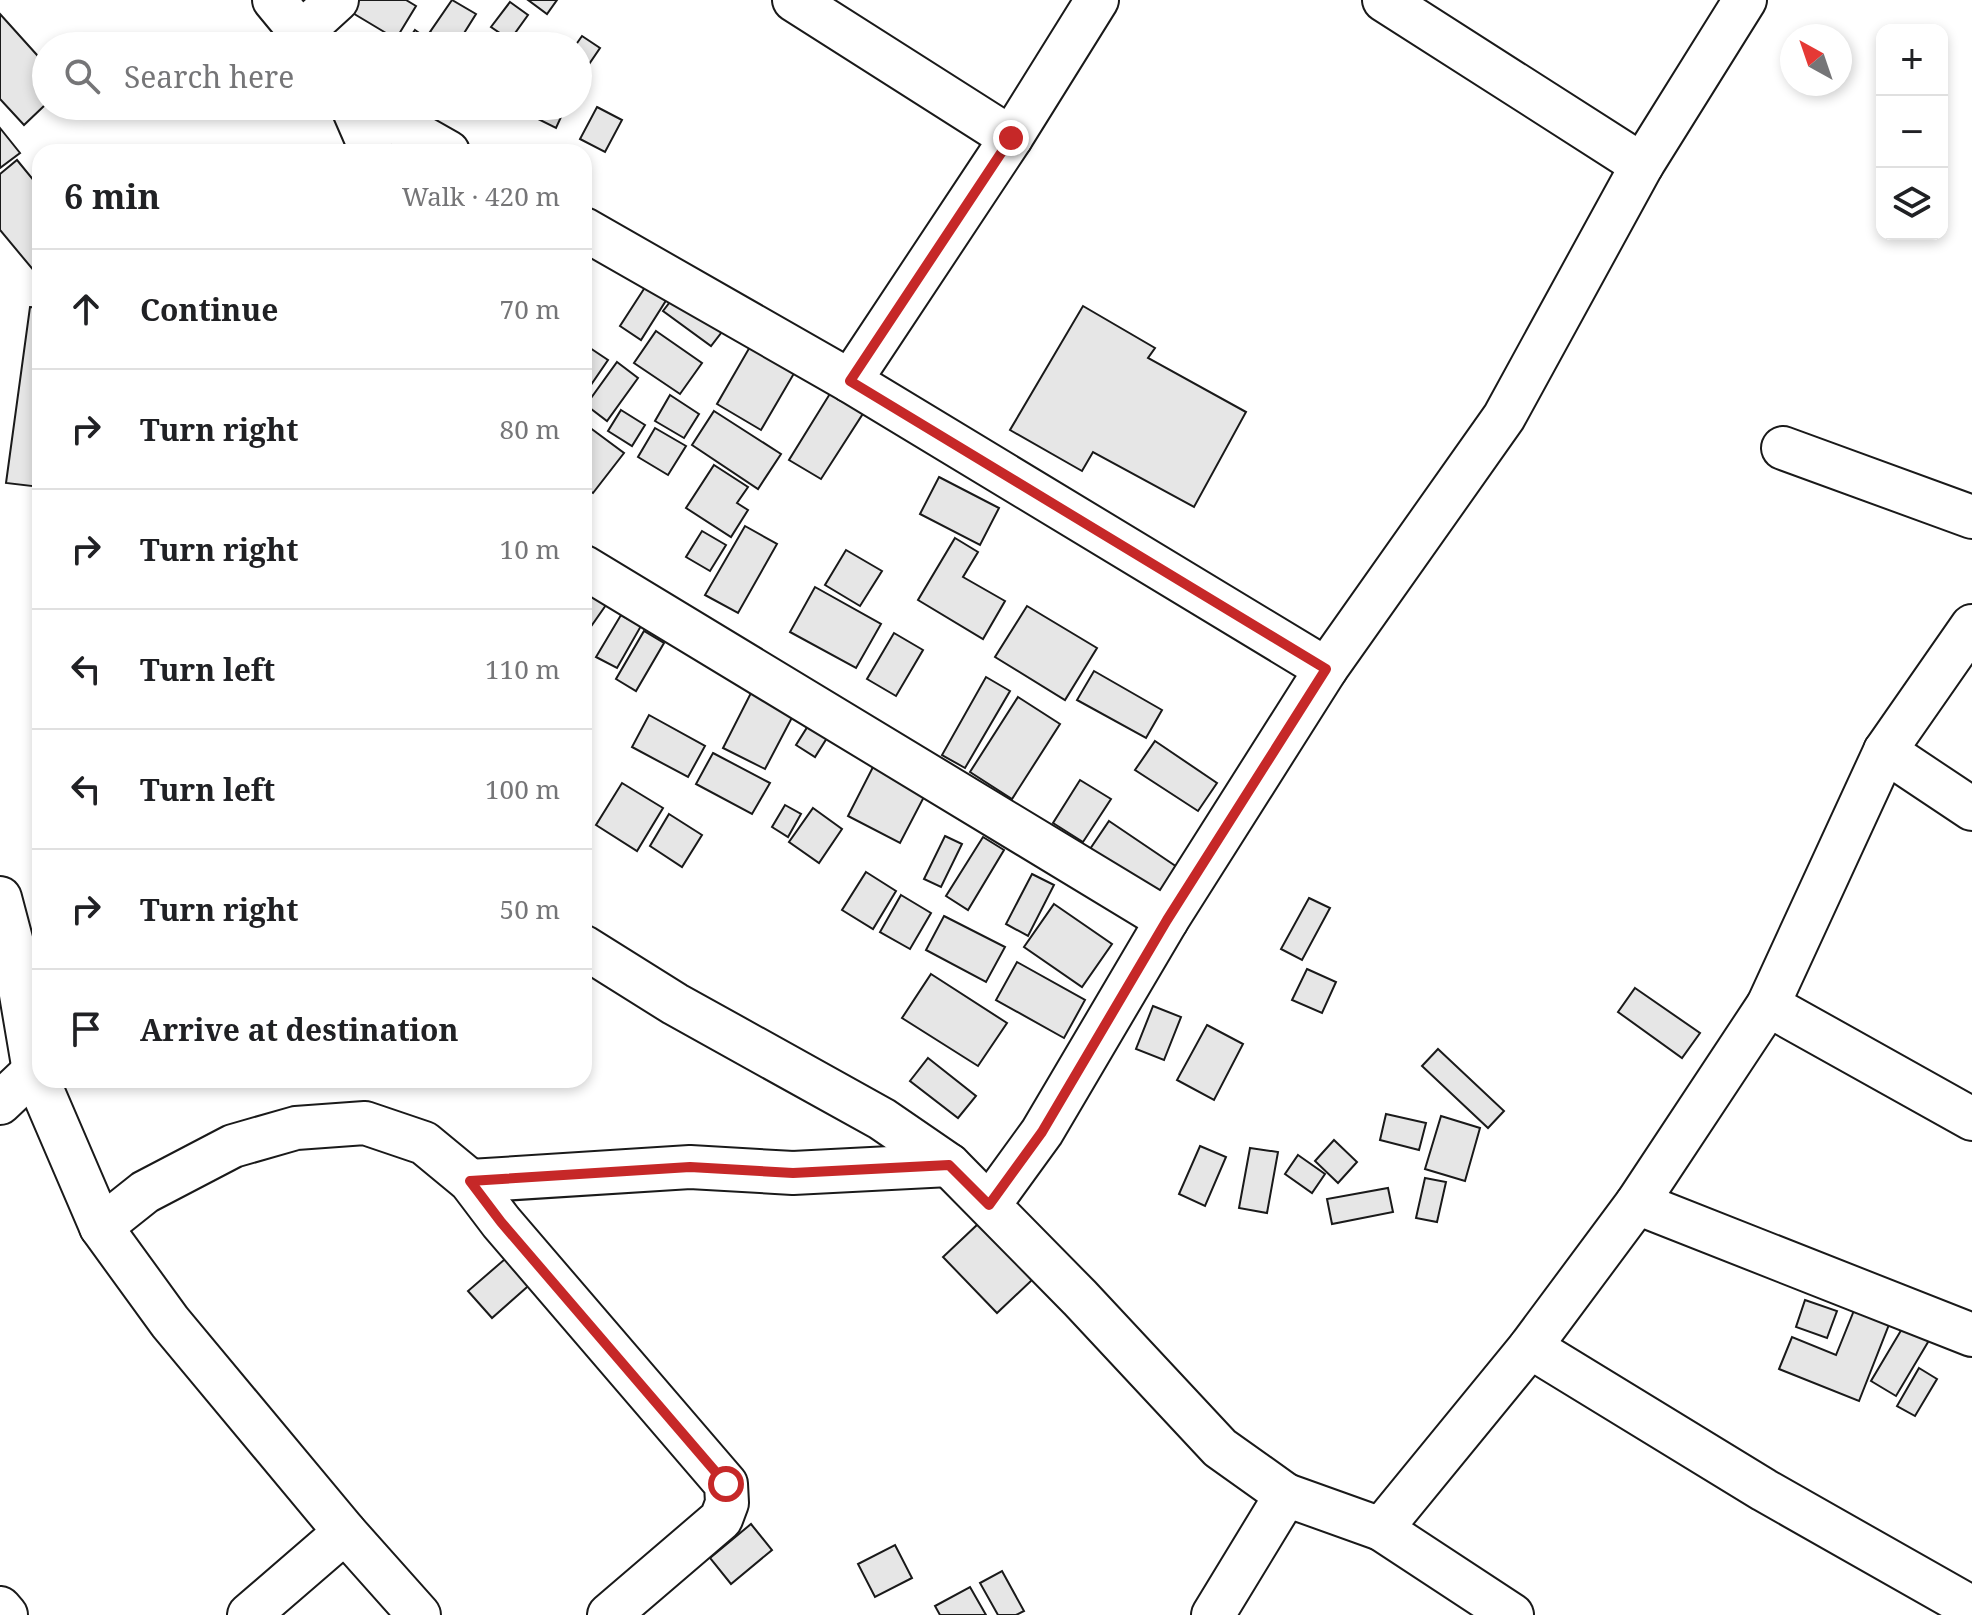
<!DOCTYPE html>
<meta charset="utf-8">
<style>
:root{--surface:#fff;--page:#f6f6f6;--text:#202124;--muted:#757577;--line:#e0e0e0}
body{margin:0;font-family:"Noto Serif",serif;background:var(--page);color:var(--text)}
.controls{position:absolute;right:24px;top:24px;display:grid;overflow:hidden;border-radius:16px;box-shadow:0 4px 12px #0003}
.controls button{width:72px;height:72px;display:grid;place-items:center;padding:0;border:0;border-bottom:2px solid var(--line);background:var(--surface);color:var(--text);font:40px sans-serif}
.compass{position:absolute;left:1780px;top:24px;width:72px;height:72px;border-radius:50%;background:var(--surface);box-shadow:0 4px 12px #0003;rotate:320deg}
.stop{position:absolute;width:24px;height:24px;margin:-18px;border:6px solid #c62828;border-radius:50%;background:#fff}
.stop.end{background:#c62828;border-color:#fff;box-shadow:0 2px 8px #0008}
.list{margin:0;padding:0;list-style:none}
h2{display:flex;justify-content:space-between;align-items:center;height:104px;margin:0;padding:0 32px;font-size:34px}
h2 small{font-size:26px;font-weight:400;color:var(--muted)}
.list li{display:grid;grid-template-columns:52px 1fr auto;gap:24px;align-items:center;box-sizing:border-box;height:120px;padding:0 32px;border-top:2px solid var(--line)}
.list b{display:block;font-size:30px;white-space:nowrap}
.list em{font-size:26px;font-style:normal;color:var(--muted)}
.icon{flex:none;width:44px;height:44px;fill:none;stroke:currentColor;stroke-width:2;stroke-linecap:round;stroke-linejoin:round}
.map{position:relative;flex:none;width:1972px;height:1615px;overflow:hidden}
.search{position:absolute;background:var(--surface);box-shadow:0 4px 12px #0003;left:32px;top:32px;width:560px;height:88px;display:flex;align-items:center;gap:20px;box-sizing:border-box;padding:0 28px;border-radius:44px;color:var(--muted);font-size:30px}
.panel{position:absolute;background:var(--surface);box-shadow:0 4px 12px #0003;left:32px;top:144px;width:560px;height:944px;border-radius:24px}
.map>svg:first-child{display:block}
.building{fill:#e6e6e6;stroke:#1a1a1a;stroke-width:2}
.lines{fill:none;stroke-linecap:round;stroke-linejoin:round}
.minor-casing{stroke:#1a1a1a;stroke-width:46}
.minor{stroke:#fff;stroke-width:42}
.route{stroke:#c62828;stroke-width:10}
</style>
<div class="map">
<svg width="1972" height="1615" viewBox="0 0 1972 1615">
<rect width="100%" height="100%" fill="#fff"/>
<!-- building -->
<g class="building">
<path d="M359,0H406L416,6L396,39L351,12Z"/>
<path d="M452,0L476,14L456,46L430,32Z"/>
<path d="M528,0H557L547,14Z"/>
<path d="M510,2L528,15L510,40L491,27Z"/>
<path d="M0,14L46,65V104L24,125L0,99Z"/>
<path d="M415,30L436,45V46H404Z"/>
<path d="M582,36L600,48L585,70L578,65V46H575Z"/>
<path d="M531,106H566L556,128L528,114Z"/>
<path d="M597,107L622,120L605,152L580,139Z"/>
<path d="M0,128L20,153L0,168Z"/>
<path d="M17,160L40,188V278L0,230V174Z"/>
<path d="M651,278L672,291L641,340L620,326Z"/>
<path d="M680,289L728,324L711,346L663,311Z"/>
<path d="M1083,306L1155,348L1148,358L1246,412L1194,507L1093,452L1082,471L1010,430Z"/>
<path d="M30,307L40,308V487L6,483Z"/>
<path d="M656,331L702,363L680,394L634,363Z"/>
<path d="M584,344L608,360L584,395Z"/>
<path d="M751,345L796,370L761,430L717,404Z"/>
<path d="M617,362L638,378L607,421L586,405Z"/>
<path d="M831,392L864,412L821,479L789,460Z"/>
<path d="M670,395L699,414L684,438L655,421Z"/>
<path d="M621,410L645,425L632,446L608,431Z"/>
<path d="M714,411L781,454L758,489L692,445Z"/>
<path d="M589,427L624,453L593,493L584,487V434Z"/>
<path d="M655,428L686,446L668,475L638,457Z"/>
<path d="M714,465L748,487L737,503L748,510L731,537L686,508Z"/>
<path d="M939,477L999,508L980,545L920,514Z"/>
<path d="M745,526L777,544L738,613L705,595Z"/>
<path d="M702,531L726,545L710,571L686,557Z"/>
<path d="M955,538L978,552L963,577L1005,601L983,639L918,600Z"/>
<path d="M846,550L882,571L860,606L825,585Z"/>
<path d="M815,587L881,624L856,668L790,632Z"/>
<path d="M587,590L606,605L592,625L584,618V594Z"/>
<path d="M1027,606L1097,648L1065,700L995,657Z"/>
<path d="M621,615L641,626L617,668L596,657Z"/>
<path d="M644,631L664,643L636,691L616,679Z"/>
<path d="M894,633L923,650L896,696L867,679Z"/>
<path d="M1094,671L1162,710L1146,738L1077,700Z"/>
<path d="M986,677L1010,691L965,768L942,755Z"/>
<path d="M754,687L797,708L765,769L723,748Z"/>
<path d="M1018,697L1060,724L1012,799L970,772Z"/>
<path d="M649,715L705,746L688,777L632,747Z"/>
<path d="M813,718L832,730L815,757L796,745Z"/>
<path d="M1155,741L1217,783L1198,811L1135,770Z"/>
<path d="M713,753L770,783L752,814L696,784Z"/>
<path d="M874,765L926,793L900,843L848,816Z"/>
<path d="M1080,780L1111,799L1083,842L1053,823Z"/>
<path d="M622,783L663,808L637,851L596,825Z"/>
<path d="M785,805L801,814L788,837L772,827Z"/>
<path d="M813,808L842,829L819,863L789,842Z"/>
<path d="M669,814L702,835L682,867L650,846Z"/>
<path d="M1109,821L1177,867L1156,898L1088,852Z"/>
<path d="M945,836L962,844L941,887L924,879Z"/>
<path d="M983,837L1004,850L968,910L946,896Z"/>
<path d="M866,872L896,891L873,929L842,910Z"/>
<path d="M1032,874L1054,885L1028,936L1006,924Z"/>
<path d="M901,895L931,913L910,949L880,932Z"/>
<path d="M1309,898L1330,908L1302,960L1281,949Z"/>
<path d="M1054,904L1112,944L1082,987L1024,947Z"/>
<path d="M944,916L1005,947L986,982L926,950Z"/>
<path d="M1017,962L1085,1000L1064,1038L996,1000Z"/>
<path d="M1307,969L1336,982L1322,1013L1292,1000Z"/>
<path d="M931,974L1007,1023L978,1066L902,1018Z"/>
<path d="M1635,988L1700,1033L1682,1058L1618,1012Z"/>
<path d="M1153,1006L1181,1017L1164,1060L1136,1049Z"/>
<path d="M1207,1025L1243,1044L1214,1100L1177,1080Z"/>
<path d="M1438,1049L1504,1111L1488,1128L1422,1066Z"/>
<path d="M928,1058L976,1096L958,1118L910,1081Z"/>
<path d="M1386,1114L1426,1123L1419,1150L1380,1140Z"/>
<path d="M1441,1116L1480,1128L1465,1181L1425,1169Z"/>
<path d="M1334,1140L1357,1162L1338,1183L1315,1161Z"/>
<path d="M1200,1146L1226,1157L1205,1206L1179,1194Z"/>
<path d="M1250,1148L1278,1152L1267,1213L1239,1208Z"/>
<path d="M1298,1155L1325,1174L1312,1193L1285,1174Z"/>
<path d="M1425,1178L1446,1182L1437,1222L1416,1218Z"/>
<path d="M1388,1188L1393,1212L1332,1224L1327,1199Z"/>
<path d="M978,1224L1032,1280L997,1313L943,1257Z"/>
<path d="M519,1247L543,1273L492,1318L468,1291Z"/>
<path d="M1805,1300L1837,1311L1827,1338L1796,1327Z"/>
<path d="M1855,1308L1890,1322L1859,1401L1779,1369L1792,1337L1836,1355Z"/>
<path d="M1906,1322L1931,1337L1896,1396L1871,1381Z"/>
<path d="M1919,1368L1937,1379L1915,1416L1897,1406Z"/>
<path d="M751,1524L772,1550L731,1584L710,1558Z"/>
<path d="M895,1545L912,1578L875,1597L858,1564Z"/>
<path d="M1002,1571L1024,1611L1016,1615H998L980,1583Z"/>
<path d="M970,1587L986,1615H940L935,1606Z"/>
</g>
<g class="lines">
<!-- minor casing -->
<g class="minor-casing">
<g id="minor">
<path d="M274,0L312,46"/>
<path d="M794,0L1011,138"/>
<path d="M1097,0L1011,138L850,381L1326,669"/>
<path d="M1384,0L1642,165"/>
<path d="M302,32L337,0"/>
<path d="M352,106L372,152"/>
<path d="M367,106L448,152"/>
<path d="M584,229L850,381"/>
<path d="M1783,448L1972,517"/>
<path d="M584,567L1167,920"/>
<path d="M1885,751L1972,809"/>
<path d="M0,898L13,947L34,1071L101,1227L170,1322L345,1532L419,1615"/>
<path d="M584,947L675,1004L882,1119L949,1165L1080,1298L1220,1448L1286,1495"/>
<path d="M1768,1005L1972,1119"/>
<path d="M0,1103L34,1071"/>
<path d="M470,1181L690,1167L793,1173L949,1165"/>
<path d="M1637,1203L1972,1335"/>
<path d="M989,1205L1042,1132L1167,920L1326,669L1504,417L1642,165L1745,0"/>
<path d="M101,1227L145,1192L233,1146L296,1128L365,1123L424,1143L470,1181L501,1222L726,1484L727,1503L721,1519L609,1615"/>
<path d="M1530,1347L1764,1490L1972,1608"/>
<path d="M1381,1529L1512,1615"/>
<path d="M0,1608L6,1615"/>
<path d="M249,1615L345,1532"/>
<path d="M1213,1615L1286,1495L1381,1529L1530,1347L1637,1203L1768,1005L1885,751L1972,626"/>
</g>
</g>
<!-- minor -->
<use href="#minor" class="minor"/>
</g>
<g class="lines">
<!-- route -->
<path class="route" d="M726,1484L501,1222L470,1181L690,1167L793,1173L949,1165L989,1205L1042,1132L1167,920L1326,669L850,381L1011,138"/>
</g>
</svg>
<div class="controls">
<button>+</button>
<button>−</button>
<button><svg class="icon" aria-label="layers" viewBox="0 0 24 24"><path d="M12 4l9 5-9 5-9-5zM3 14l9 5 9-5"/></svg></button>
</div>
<svg class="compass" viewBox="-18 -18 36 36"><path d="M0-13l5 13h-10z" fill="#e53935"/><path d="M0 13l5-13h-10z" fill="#757577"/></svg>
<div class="stop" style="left:726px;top:1484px"></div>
<div class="stop end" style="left:1011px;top:138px"></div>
<div class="search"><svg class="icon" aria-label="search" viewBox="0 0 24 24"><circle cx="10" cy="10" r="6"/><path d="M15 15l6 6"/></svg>Search here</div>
<section class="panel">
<h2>6 min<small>Walk · 420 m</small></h2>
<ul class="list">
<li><svg class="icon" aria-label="ahead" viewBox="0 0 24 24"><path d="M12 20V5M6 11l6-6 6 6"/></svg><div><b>Continue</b></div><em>70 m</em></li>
<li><svg class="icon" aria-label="right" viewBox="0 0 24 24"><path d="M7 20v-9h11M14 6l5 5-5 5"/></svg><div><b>Turn right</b></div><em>80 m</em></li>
<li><svg class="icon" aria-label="right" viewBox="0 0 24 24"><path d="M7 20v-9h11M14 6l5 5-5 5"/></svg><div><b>Turn right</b></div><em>10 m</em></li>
<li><svg class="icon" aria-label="left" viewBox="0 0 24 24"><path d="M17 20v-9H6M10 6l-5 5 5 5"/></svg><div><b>Turn left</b></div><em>110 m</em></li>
<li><svg class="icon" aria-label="left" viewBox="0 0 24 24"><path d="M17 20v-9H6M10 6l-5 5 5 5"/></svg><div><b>Turn left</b></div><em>100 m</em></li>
<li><svg class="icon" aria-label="right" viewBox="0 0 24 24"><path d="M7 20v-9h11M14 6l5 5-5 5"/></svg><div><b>Turn right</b></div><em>50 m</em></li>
<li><svg class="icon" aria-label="arrive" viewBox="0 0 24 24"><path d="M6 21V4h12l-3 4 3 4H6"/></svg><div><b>Arrive at destination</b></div></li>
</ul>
</section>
</div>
